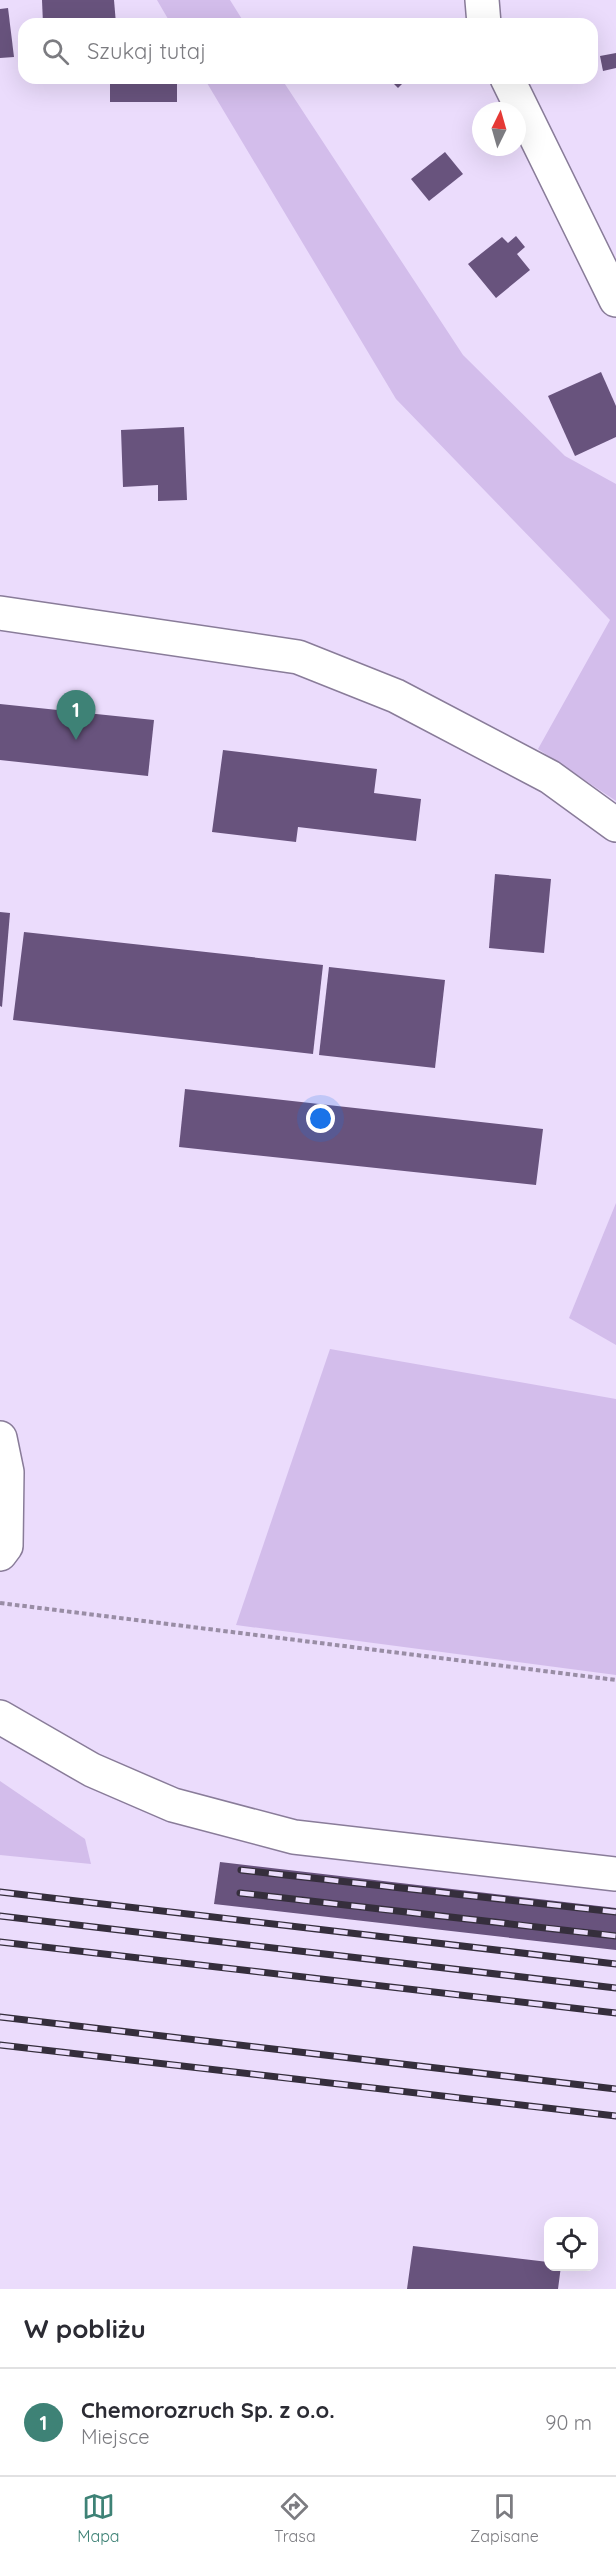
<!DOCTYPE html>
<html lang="pl">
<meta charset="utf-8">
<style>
:root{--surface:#fff;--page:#f2f2f3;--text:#2b2b33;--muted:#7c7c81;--line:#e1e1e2;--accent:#3e8276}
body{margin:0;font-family:Quicksand,sans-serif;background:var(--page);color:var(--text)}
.controls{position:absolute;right:18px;bottom:18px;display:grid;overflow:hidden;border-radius:12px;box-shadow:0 6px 24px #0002}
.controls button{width:54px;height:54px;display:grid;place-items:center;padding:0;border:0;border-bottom:2px solid var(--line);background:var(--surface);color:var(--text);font:30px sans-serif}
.compass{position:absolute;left:472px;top:102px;width:54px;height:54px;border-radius:50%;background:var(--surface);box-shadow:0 6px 24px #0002;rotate:5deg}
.you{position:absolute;left:321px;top:1119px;width:21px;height:21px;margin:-15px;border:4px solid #fff;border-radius:50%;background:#1a73e8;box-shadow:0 0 0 9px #1a73e833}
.badge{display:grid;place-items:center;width:39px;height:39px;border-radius:50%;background:var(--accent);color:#fff;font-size:20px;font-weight:700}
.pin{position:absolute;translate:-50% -50px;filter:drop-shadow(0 2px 3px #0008)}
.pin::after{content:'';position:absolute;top:32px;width:21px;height:18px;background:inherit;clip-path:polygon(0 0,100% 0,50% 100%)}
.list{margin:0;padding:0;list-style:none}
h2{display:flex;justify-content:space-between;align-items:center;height:78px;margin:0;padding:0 24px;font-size:26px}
h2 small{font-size:20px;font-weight:400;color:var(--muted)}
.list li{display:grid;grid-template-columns:39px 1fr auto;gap:18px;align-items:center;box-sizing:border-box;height:108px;padding:0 24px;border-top:2px solid var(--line)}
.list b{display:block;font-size:22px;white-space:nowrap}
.list p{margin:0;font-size:20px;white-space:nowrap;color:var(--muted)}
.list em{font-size:20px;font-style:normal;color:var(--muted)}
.icon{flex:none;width:33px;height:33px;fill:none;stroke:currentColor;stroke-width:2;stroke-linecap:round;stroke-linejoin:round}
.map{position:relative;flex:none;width:616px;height:2289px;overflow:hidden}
.search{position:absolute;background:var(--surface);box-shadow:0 6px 24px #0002;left:18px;right:18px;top:18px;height:66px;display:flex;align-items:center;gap:15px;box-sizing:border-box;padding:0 21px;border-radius:18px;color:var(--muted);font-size:22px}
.sheet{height:186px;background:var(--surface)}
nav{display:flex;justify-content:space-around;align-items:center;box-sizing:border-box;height:84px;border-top:2px solid var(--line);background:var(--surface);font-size:16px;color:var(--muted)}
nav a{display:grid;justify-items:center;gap:3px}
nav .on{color:var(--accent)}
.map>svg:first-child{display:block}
.green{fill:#d3bdeb}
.building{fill:#68537d}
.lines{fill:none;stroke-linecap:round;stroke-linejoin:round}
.minor-casing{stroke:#897c99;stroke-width:36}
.path{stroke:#998da5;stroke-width:4;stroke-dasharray:4.5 3;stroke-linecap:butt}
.minor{stroke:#fff;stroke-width:33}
.rail-casing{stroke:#352e3c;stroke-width:7}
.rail{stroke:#ebdcfc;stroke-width:4.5;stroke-dasharray:14;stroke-linecap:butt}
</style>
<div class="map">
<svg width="616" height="2289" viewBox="0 0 616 2289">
<rect width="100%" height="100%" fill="#ebdcfc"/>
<!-- green -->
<g class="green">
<path d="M157,0H230L245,24H171Z"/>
<path d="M204,78H281L463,355L565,456L616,484V801L538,749L610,620L396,399Z"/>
<path d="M616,1203V1345L569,1318Z"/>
<path d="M330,1349L616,1399V1675L236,1625Z"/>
<path d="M0,1781L85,1839L91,1864L0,1855Z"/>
</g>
<!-- building -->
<g class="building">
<path d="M42,0H114L116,24H43Z"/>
<path d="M8,8L14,57L0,58V9Z"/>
<path d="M616,53V68L603,71L600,56Z"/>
<rect x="110" y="78" width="67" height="24"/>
<path d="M388,78H408L398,88Z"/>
<path d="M445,152L463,174L429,201L411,179Z"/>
<path d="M516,236L525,247L517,254L530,270L496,298L468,264L502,237L508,243Z"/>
<path d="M601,372L616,406V437L575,456L548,396Z"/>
<path d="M184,427L187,500L158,501V485L123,487L121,430Z"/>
<path d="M0,704L154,720L148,776L0,760Z"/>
<path d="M223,750L377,769L374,793L421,799L416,841L298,827L296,842L212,832Z"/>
<path d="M495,874L551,879L544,953L489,948Z"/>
<path d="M0,912L10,913L2,1007L0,1006Z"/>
<path d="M24,932L323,965L313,1054L13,1020Z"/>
<path d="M329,967L445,980L435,1068L319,1055Z"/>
<path d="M185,1089L543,1129L536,1185L179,1147Z"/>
<path d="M220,1862L616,1908V1950L214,1904Z"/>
<path d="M413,2246L548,2262V2266H561L558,2289H407Z"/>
</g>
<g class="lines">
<!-- minor casing -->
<g class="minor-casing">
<g id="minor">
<path d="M482,0L484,24"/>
<path d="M507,78L616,300"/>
<path d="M0,613L298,657L396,696L550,777L616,825"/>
<path d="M0,1438L7,1472L6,1546L0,1554"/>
<path d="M0,1717L92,1770L173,1805L294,1837L616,1874"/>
</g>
</g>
<!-- path -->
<path class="path" d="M0,1603L616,1680"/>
<!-- minor -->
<use href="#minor" class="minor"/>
<!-- rail casing -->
<g class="rail-casing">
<g id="rail">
<path d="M241,1870L616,1912"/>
<path d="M0,1892L616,1964"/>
<path d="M240,1893L616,1936"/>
<path d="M0,1916L616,1988"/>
<path d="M0,1942L616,2013"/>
<path d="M0,2017L616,2089"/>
<path d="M0,2045L616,2116"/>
</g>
</g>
<!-- rail -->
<use href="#rail" class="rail"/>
</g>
</svg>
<div class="controls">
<button><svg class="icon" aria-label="locate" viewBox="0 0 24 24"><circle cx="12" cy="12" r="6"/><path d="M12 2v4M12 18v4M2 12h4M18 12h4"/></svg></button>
</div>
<svg class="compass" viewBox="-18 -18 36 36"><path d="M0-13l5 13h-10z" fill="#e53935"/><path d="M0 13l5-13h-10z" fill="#7c7c81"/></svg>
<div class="you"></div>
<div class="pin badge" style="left:76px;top:740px">1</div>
<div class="search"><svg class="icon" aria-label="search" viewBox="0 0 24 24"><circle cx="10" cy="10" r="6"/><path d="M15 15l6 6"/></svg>Szukaj tutaj</div>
</div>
<section class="sheet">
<h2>W pobliżu<small></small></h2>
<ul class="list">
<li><span class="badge">1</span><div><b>Chemorozruch Sp. z o.o.</b><p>Miejsce</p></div><em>90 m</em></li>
</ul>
</section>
<nav>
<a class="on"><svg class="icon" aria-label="map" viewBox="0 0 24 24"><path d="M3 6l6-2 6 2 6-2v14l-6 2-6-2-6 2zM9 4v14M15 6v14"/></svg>Mapa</a>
<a><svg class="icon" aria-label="directions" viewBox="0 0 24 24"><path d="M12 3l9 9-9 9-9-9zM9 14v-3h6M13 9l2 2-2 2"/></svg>Trasa</a>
<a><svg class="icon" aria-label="saved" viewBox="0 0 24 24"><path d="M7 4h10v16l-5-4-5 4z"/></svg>Zapisane</a>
</nav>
